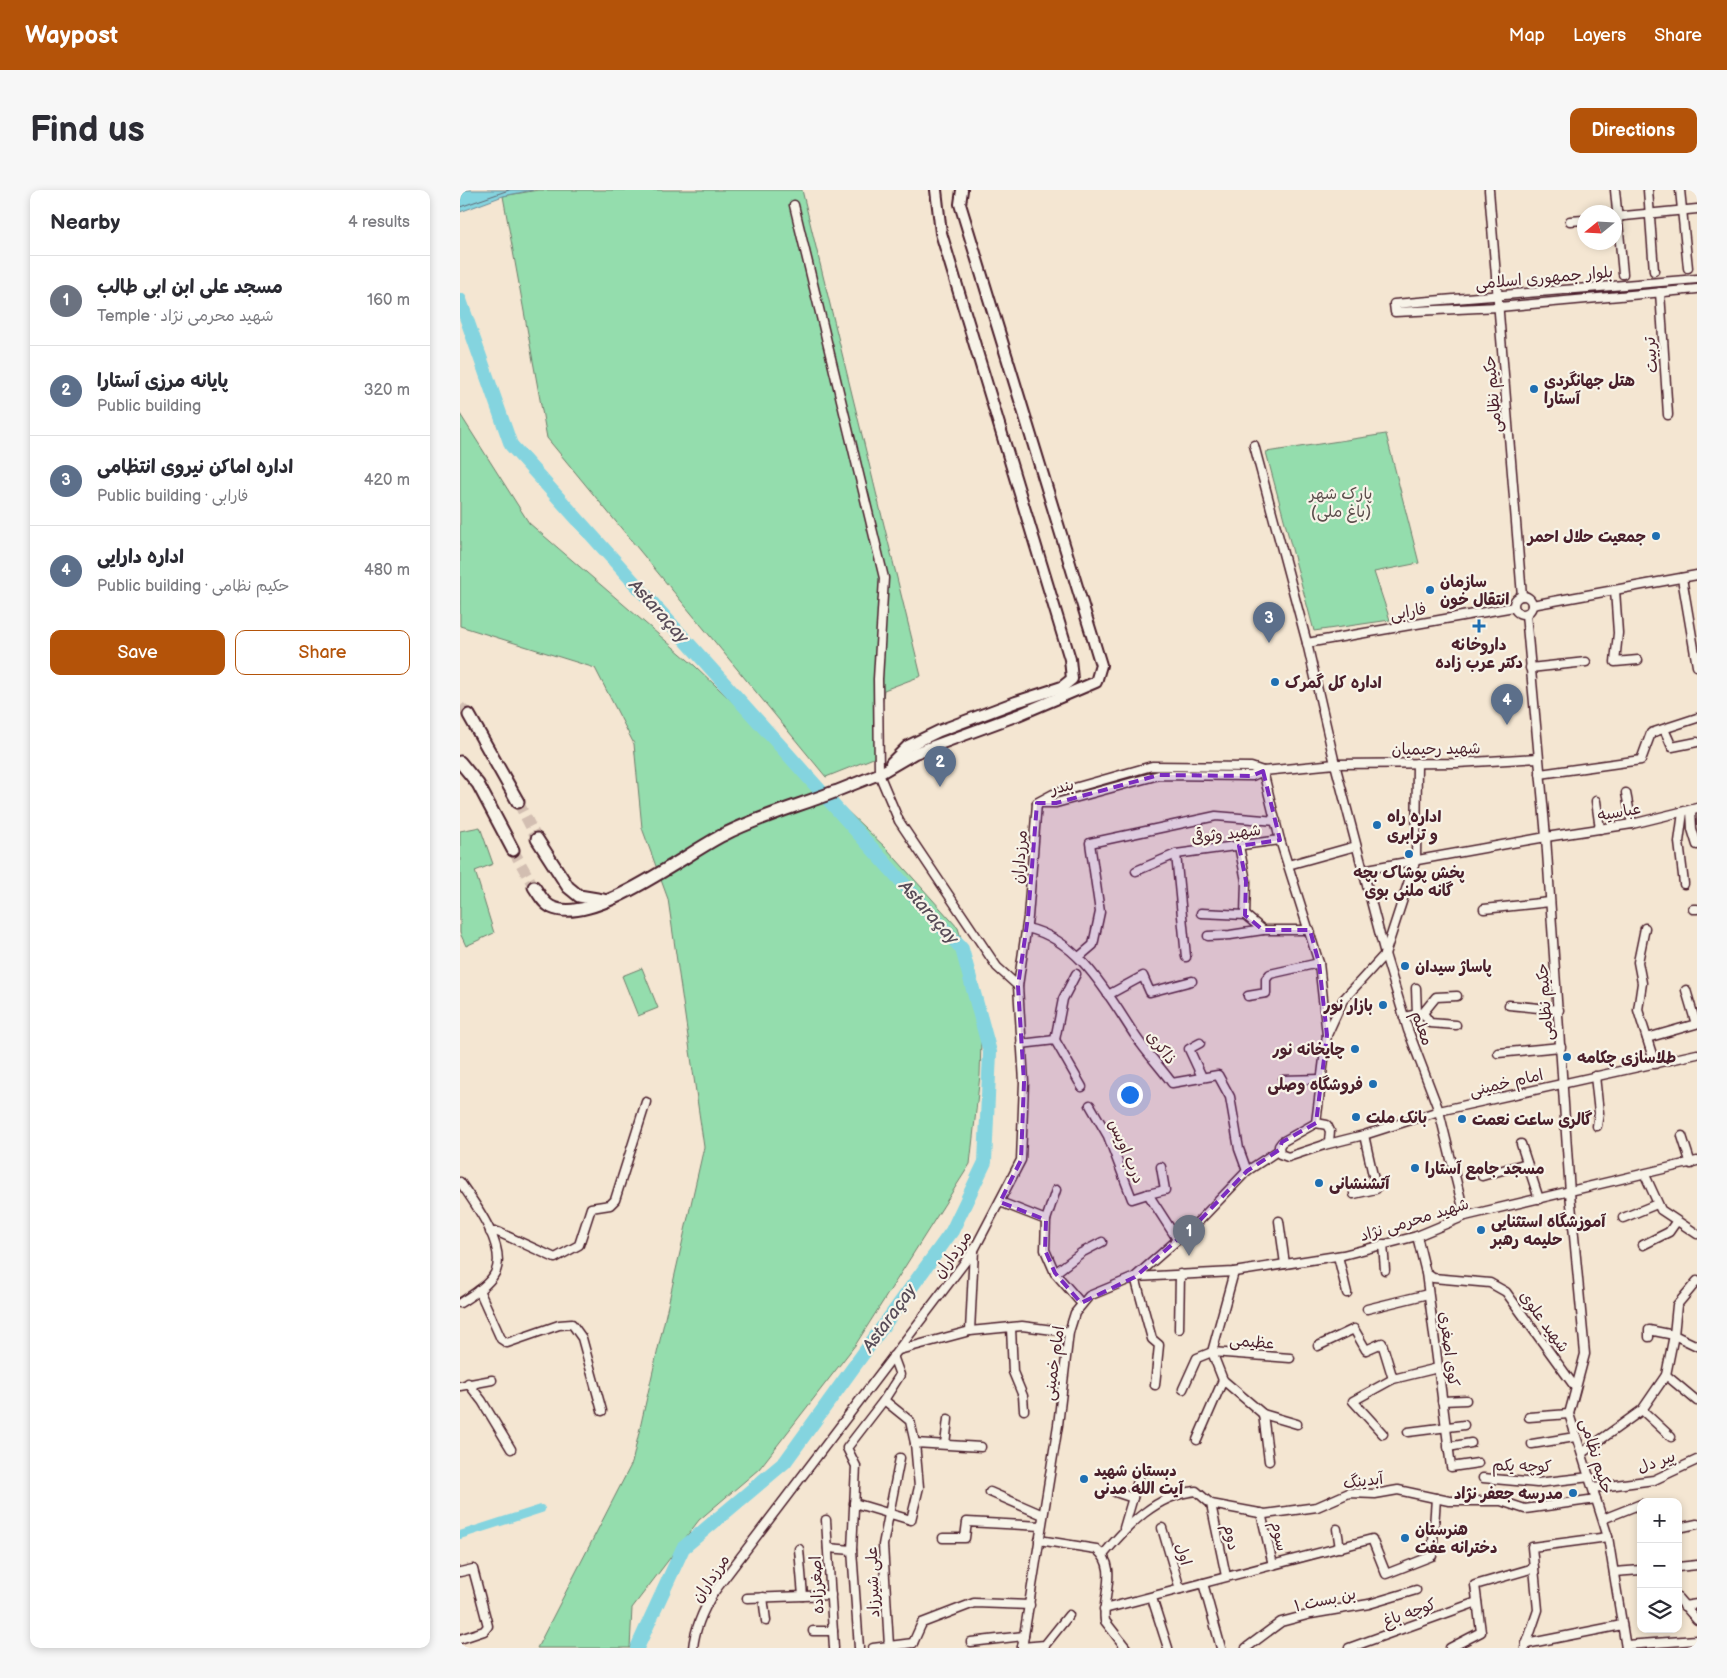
<!DOCTYPE html>
<meta charset="utf-8">
<style>
:root{--surface:#fff;--page:#f7f7f7;--text:#2b2b33;--muted:#7c7c81;--line:#e1e1e2;--accent:#b45309}
body{margin:0;font-family:"Balsamiq Sans","Playpen Sans Arabic",sans-serif;background:var(--page);color:var(--text)}
.controls{position:absolute;right:15px;bottom:15px;display:grid;overflow:hidden;border-radius:10px;box-shadow:0 2px 8px #0003}
.controls button{width:45px;height:45px;display:grid;place-items:center;padding:0;border:0;border-bottom:1px solid var(--line);background:var(--surface);color:var(--text);font:25px sans-serif}
.compass{position:absolute;left:1117px;top:15px;width:45px;height:45px;border-radius:50%;background:var(--surface);box-shadow:0 2px 8px #0003;rotate:252deg}
.you{position:absolute;left:669px;top:904px;width:18px;height:18px;margin:-12px;border:4px solid #fff;border-radius:50%;background:#1a73e8;box-shadow:0 0 0 8px #1a73e833}
.badge{display:grid;place-items:center;width:32px;height:32px;border-radius:50%;background:var(--accent);color:#fff;font-size:16px;font-weight:700}
.pin{position:absolute;translate:-50% -41px;filter:drop-shadow(0 1px 2px #0008)}
.pin::after{content:'';position:absolute;top:26px;width:18px;height:15px;background:inherit;clip-path:polygon(0 0,100% 0,50% 100%)}
.list{margin:0;padding:0;list-style:none}
h2{display:flex;justify-content:space-between;align-items:center;height:65px;margin:0;padding:0 20px;font-size:21px}
h2 small{font-size:16px;font-weight:400;color:var(--muted)}
.list li{display:grid;grid-template-columns:32px 1fr auto;gap:15px;align-items:center;box-sizing:border-box;height:90px;padding:0 20px;border-top:1px solid var(--line)}
.list b{display:block;font-size:19px;white-space:nowrap}
.list p{margin:0;font-size:16px;white-space:nowrap;color:var(--muted)}
.list em{font-size:16px;font-style:normal;color:var(--muted)}
.actions{display:flex;gap:10px;padding:15px 20px}
.actions a{flex:1;padding:11px 0;border:1px solid var(--accent);border-radius:10px;text-align:center;font-size:18px;color:var(--accent)}
.actions .main{background:var(--accent);color:#fff}
.icon{flex:none;width:28px;height:28px;fill:none;stroke:currentColor;stroke-width:2;stroke-linecap:round;stroke-linejoin:round}
.map{position:relative;flex:none;width:1237px;height:1458px;overflow:hidden;border-radius:10px}
header{display:flex;align-items:center;gap:30px;box-sizing:border-box;height:70px;padding:0 25px;background:var(--accent);color:#fff}
header strong{font-size:24px}
nav{display:flex;gap:28px;margin-inline-start:auto;font-size:18px}
.intro{display:flex;align-items:center;justify-content:space-between;box-sizing:border-box;height:120px;padding:0 30px}
h1{margin:0;font-size:35px}
.button{padding:12px 22px;border-radius:10px;background:var(--accent);color:#fff;font-size:18px;font-weight:700}
main{display:flex;gap:30px;padding:0 30px}
aside{flex:1;background:var(--surface);border-radius:10px;box-shadow:0 2px 8px #0003}
.map>svg:first-child{display:block}
.green{fill:#94ddad;stroke:#6f7e6c}
.water{fill:#84d4df;stroke:#6d8c97}
.lines{fill:none;stroke-linecap:round;stroke-linejoin:round}
.shore{stroke:#616773;stroke-width:1}
.canal{stroke:#84d4df;stroke-width:8}
.river{stroke:#84d4df;stroke-width:14}
.highway-tunnel{stroke:#d2beb1;stroke-width:11;stroke-dasharray:11 5.5;stroke-linecap:butt}
.minor-casing{stroke:#4a1f2b;stroke-width:11}
.major-casing{stroke:#4a1f2b;stroke-width:14}
.highway-casing{stroke:#4a1f2b;stroke-width:15}
.minor{stroke:#f7f3e8;stroke-width:8}
.major{stroke:#f7f3e8;stroke-width:10}
.highway{stroke:#f7f3e8;stroke-width:11}
.marked{fill:#7b2cbf;fill-opacity:0.2;stroke:#7b2cbf;stroke-width:4;stroke-dasharray:10 6;stroke-linejoin:round}
.poi-dot{fill:#1f6fb2;stroke:#f7f3e8;stroke-width:2}
.labels{text-anchor:middle;stroke-width:4.5;stroke-linejoin:round;paint-order:stroke}
.street-label{font-size:16px;fill:#4a1f2b;stroke:#f7f3e8}
.poi-label{font-size:16px;font-weight:bold;fill:#4a1f2b;stroke:#f7f3e8;text-anchor:start}
.park-label{font-size:16px;fill:#5c4e4c;stroke:#f7f3e8}
.water-label{font-size:18px;font-style:italic;fill:#584c58;stroke:#f7f3e8}
</style>
<header>
<strong>Waypost</strong>
<nav><a>Map</a><a>Layers</a><a>Share</a></nav>
</header>
<div class="intro"><h1>Find us</h1><a class="button">Directions</a></div>
<main>
<aside>
<h2>Nearby<small>4 results</small></h2>
<ul class="list">
<li><span class="badge" style="background:#6b7280">1</span><div><b>مسجد علی ابن ابی طالب</b><p>Temple · شهید محرمی نژاد</p></div><em>160 m</em></li>
<li><span class="badge" style="background:#5c6f8a">2</span><div><b>پایانه مرزی آستارا</b><p>Public building</p></div><em>320 m</em></li>
<li><span class="badge" style="background:#5c6f8a">3</span><div><b>اداره اماکن نیروی انتظامی</b><p>Public building · فارابی</p></div><em>420 m</em></li>
<li><span class="badge" style="background:#5c6f8a">4</span><div><b>اداره دارایی</b><p>Public building · حکیم نظامی</p></div><em>480 m</em></li>
</ul>
<div class="actions"><a class="main">Save</a><a>Share</a></div>
</aside>
<div class="map">
<svg width="1237" height="1458" viewBox="0 0 1237 1458">
<rect width="100%" height="100%" fill="#f4e6d2"/>
<filter id="ink" filterUnits="userSpaceOnUse"><feTurbulence type="fractalNoise" baseFrequency=".02" numOctaves="2"/><feDisplacementMap in="SourceGraphic" scale="10" xChannelSelector="R" yChannelSelector="G"/><feConvolveMatrix kernelMatrix="1 2 1 2 8 2 1 2 1" color-interpolation-filters="sRGB"/></filter>
<g filter="url(#ink)">
<!-- green -->
<g class="green">
<path d="M78,0H342L461,486L424,500L416,567L366,587L87,248L43,6Z"/>
<path d="M0,224L69,333L235,476L427,659L498,738L522,815L520,885L510,974L396,1154L299,1279L239,1330L172,1418L170,1458H77L172,1273L244,957L208,709L182,638L174,554L135,478L0,436Z"/>
<path d="M926,244L959,373L914,382L930,430L854,441L806,262Z"/>
<path d="M20,637L33,674L15,681L34,743L6,756L0,743V641Z"/>
<path d="M182,778L198,818L178,826L162,786Z"/>
</g>
<!-- water -->
<path class="water" d="M0,0H73L43,6L0,22Z"/>
<g class="lines">
<!-- shore -->
<path class="shore" d="M0,17L49,0"/>
<!-- canal -->
<path class="canal" d="M0,1345L81,1319"/>
<!-- river -->
<path class="river" d="M0,110L51,255L502,759L530,862L525,972L492,1041L325,1272L223,1358L177,1458"/>
<!-- highway-tunnel -->
<g class="highway-tunnel">
<path d="M0,517L9,525"/>
<path d="M58,612L77,649"/>
<path d="M53,660L74,697"/>
</g>
<!-- minor casing -->
<g class="minor-casing">
<g id="minor">
<path d="M1029,0L1062,406"/>
<path d="M1155,0L1163,84"/>
<path d="M1188,0L1194,81"/>
<path d="M1220,0L1228,78"/>
<path d="M334,15L424,388L418,489L419,584L439,631L537,777L558,796"/>
<path d="M1154,27L1237,19"/>
<path d="M1110,31L1124,30"/>
<path d="M1237,89L934,114L935,122L1039,117L1237,99"/>
<path d="M1200,102L1208,225"/>
<path d="M794,255L847,453L875,574L925,764L948,840L979,921L1005,1026"/>
<path d="M1222,388L1237,476"/>
<path d="M1155,400L1158,443L1155,472L1178,470"/>
<circle cx="1063" cy="415" r="9"/>
<path d="M1072,415L1237,385"/>
<path d="M1066,424L1086,647L1110,1003L1125,1164L1109,1224L1148,1347L1166,1458"/>
<path d="M847,453L1054,417"/>
<path d="M1070,478L1126,472"/>
<path d="M1204,539L1212,557L1237,552"/>
<path d="M803,581L820,650L859,773L867,845"/>
<path d="M1080,584L1181,570L1191,543L1237,528"/>
<path d="M1166,603L1172,634"/>
<path d="M1136,611L1140,639"/>
<path d="M578,612L593,604L692,576L791,577L803,581"/>
<path d="M577,613H596L699,585L792,586L803,581L875,574L997,573L1078,568"/>
<path d="M1231,620L1232,639L1237,655"/>
<path d="M1223,622L1219,652L1224,694"/>
<path d="M779,656L786,691L785,725"/>
<path d="M716,664L726,767"/>
<path d="M828,675L896,656"/>
<path d="M902,680L1086,647L1172,634L1237,618"/>
<path d="M676,681L716,664L820,650"/>
<path d="M1024,719L1090,712"/>
<path d="M1233,719H1237"/>
<path d="M741,723L785,725L803,740H850"/>
<path d="M567,738C620,750 648,805 676,847C687,863 700,877 712,893L758,885L770,907L779,959L787,981"/>
<path d="M1185,738L1178,772L1182,793L1178,820L1195,874"/>
<path d="M748,746L770,745L803,740"/>
<path d="M619,767L633,755L640,722L630,653L756,626L816,631"/>
<path d="M956,798L957,824"/>
<path d="M648,805L683,786L690,802L732,791"/>
<path d="M788,806L806,803V789L810,784L859,773"/>
<path d="M1049,815L1099,820"/>
<path d="M963,823L976,807L997,806"/>
<path d="M944,827L963,823L970,833L996,835"/>
<path d="M1187,848L1236,834L1226,800"/>
<path d="M595,850L603,809L616,784"/>
<path d="M740,853L729,859L742,887"/>
<path d="M561,854L595,850L622,897"/>
<path d="M1038,863L1101,857"/>
<path d="M1135,886L1139,923L1137,936"/>
<path d="M823,890L862,889"/>
<path d="M630,915L648,946L672,1009L688,1004L717,1049"/>
<path d="M856,933L867,845L883,810L925,764L956,669L957,573"/>
<path d="M856,933L867,935L870,941L869,951L864,955L828,967L820,964L819,956L822,952Z"/>
<path d="M1222,946L1231,974"/>
<path d="M1061,954L1079,1009"/>
<path d="M864,955L904,945L979,921L1237,864"/>
<path d="M1185,985L1201,1020L1237,1044"/>
<path d="M1022,986L1067,973"/>
<path d="M0,992C14,1012 48,1058 35,1083C28,1096 12,1105 0,1113"/>
<path d="M688,1004L705,1000L701,977"/>
<path d="M894,1004L916,999L904,945"/>
<path d="M540,1012L586,1030L585,1060L595,1083L621,1113"/>
<path d="M1163,1028L1197,1014"/>
<path d="M586,1030L596,1000"/>
<path d="M819,1031L825,1074"/>
<path d="M30,1042H38L95,1068L119,1055L131,1018L150,1015L155,1010L186,912"/>
<path d="M957,1046L966,1083L991,1277L1018,1273"/>
<path d="M923,1054L925,1080"/>
<path d="M1183,1055L1209,1042L1216,1032"/>
<path d="M878,1066L887,1103"/>
<path d="M774,1082L752,1162L763,1190L803,1224L837,1234"/>
<path d="M595,1083L621,1063L642,1052"/>
<path d="M966,1083L973,1088L1030,1093L1046,1102L1115,1197"/>
<path d="M19,1100L41,1149L47,1153L99,1135L112,1134L122,1148L142,1221"/>
<path d="M907,1119L968,1104"/>
<path d="M551,1138L553,1182L563,1206L564,1220"/>
<path d="M719,1139L720,1084"/>
<path d="M510,1141L514,1060"/>
<path d="M1189,1147V1140L1214,1145L1237,1156"/>
<path d="M858,1156L894,1139L906,1160L922,1153L933,1189"/>
<path d="M439,1160L510,1141L562,1136L609,1142"/>
<path d="M1206,1185L1237,1211"/>
<path d="M8,1193L22,1211L51,1259"/>
<path d="M695,1195L699,1155L692,1149L675,1087L774,1082L883,1065L957,1046L1005,1026L1237,971"/>
<path d="M0,1196L32,1190"/>
<path d="M723,1199L737,1168L752,1162L830,1168"/>
<path d="M982,1211L1006,1210"/>
<path d="M1182,1220L1211,1247"/>
<path d="M803,1224L809,1271"/>
<path d="M1069,1227L1109,1224"/>
<path d="M948,1242L1004,1235"/>
<path d="M923,1244L893,1211L933,1189L978,1178"/>
<path d="M737,1250L763,1190"/>
<path d="M455,1253L521,1257"/>
<path d="M485,1254L488,1229"/>
<path d="M1072,1254L1115,1247"/>
<path d="M988,1257L1011,1253"/>
<path d="M1122,1263L1182,1220L1206,1185L1214,1145L1217,1115L1237,1091"/>
<path d="M1023,1288L1077,1293L1130,1287"/>
<path d="M1133,1298L1194,1290L1237,1270"/>
<path d="M530,1302L583,1325"/>
<path d="M655,1302L673,1308"/>
<path d="M394,1313L451,1330L459,1297L455,1253L450,1231L424,1210L440,1185L433,1166"/>
<path d="M751,1314L766,1386"/>
<path d="M801,1323L813,1375"/>
<path d="M1143,1329L1181,1314"/>
<path d="M366,1330L374,1458"/>
<path d="M664,1338L679,1287"/>
<path d="M702,1338L720,1399"/>
<path d="M1218,1338L1237,1334"/>
<path d="M877,1339L880,1358"/>
<path d="M483,1348H505L507,1332L581,1336"/>
<path d="M579,1350L636,1359C660,1377 641,1407 645,1431L666,1458"/>
<path d="M368,1358L392,1360"/>
<path d="M339,1359L343,1406"/>
<path d="M643,1365C668,1335 696,1305 736,1301L751,1314L805,1324L857,1317L889,1303L915,1304L938,1300L989,1311H1041L1065,1319L1136,1309"/>
<path d="M1218,1377L1237,1375"/>
<path d="M0,1382L13,1379L28,1436L24,1441L0,1449"/>
<path d="M1154,1382L1181,1380"/>
<path d="M743,1393L761,1458"/>
<path d="M303,1407L306,1431"/>
<path d="M287,1408L371,1405"/>
<path d="M692,1408L708,1458"/>
<path d="M1218,1408L1237,1430"/>
<path d="M1224,1416L1237,1414"/>
<path d="M644,1419L912,1349L926,1384L972,1366L976,1308"/>
<path d="M353,1441H373"/>
<path d="M511,1452L564,1446"/>
<path d="M453,1453L462,1433L514,1413L570,1415"/>
<path d="M1066,1454L1162,1435"/>
<path d="M1166,1455L1237,1450"/>
<path d="M429,1456L423,1355L440,1268"/>
<path d="M562,1457L585,1455L609,1425"/>
<path d="M233,1458C235,1437 243,1420 254,1402L514,1060L561,970L564,892L558,796L568,727L577,613"/>
<path d="M399,1458L392,1360L396,1276L387,1258L424,1210"/>
<path d="M413,1458L453,1453"/>
<path d="M562,1458L598,1235L609,1142L615,1123L629,1106L675,1087L740,1030L787,981L819,960"/>
<path d="M786,1458L821,1432L851,1424L909,1414L956,1400"/>
<path d="M889,1458L1017,1412"/>
<path d="M990,1458L1021,1442L1015,1395L1074,1378"/>
<path d="M1065,1458L1078,1420L1072,1357L1148,1347"/>
</g>
</g>
<!-- major casing -->
<g class="major-casing">
<g id="major">
<path d="M431,573L448,556L479,541L556,512L602,497L612,489L610,469L481,43L476,0"/>
<path d="M374,602L419,584L455,563L558,525L636,492L641,475L500,14L502,0"/>
</g>
</g>
<!-- highway casing -->
<g class="highway-casing">
<g id="highway">
<path d="M9,525L58,612"/>
<path d="M0,572L18,594L53,660"/>
<path d="M77,649L108,697L119,706L143,710"/>
<path d="M74,697C79,704 83,713 91,717C133,737 226,663 263,645C298,627 338,616 374,602"/>
</g>
</g>
<!-- minor -->
<use href="#minor" class="minor"/>
<!-- major -->
<use href="#major" class="major"/>
<!-- highway -->
<use href="#highway" class="highway"/>
</g>
</g>
<!-- marked area -->
<path class="marked" d="M803,581L820,650L779,656L786,691L785,725L803,740H850L859,773L867,845L856,933L822,952L819,960L787,981L740,1030L675,1087L621,1113L595,1083L585,1060L586,1030L540,1012L561,970L564,892L558,796L568,727L577,613H596L699,585L792,586Z"/>
<!-- markers -->
<g class="poi-dot">
<circle cx="1074" cy="199" r="5"/>
<circle cx="1196" cy="346" r="5"/>
<circle cx="970" cy="400" r="5"/>
<path d="M1016.5 428.5h5v5h5v5h-5v5h-5v-5h-5v-5h5z"/>
<circle cx="815" cy="492" r="5"/>
<circle cx="917" cy="635" r="5"/>
<circle cx="949" cy="664" r="5"/>
<circle cx="945" cy="776" r="5"/>
<circle cx="923" cy="815" r="5"/>
<circle cx="895" cy="859" r="5"/>
<circle cx="1107" cy="867" r="5"/>
<circle cx="913" cy="894" r="5"/>
<circle cx="896" cy="927" r="5"/>
<circle cx="1002" cy="929" r="5"/>
<circle cx="955" cy="978" r="5"/>
<circle cx="859" cy="993" r="5"/>
<circle cx="1021" cy="1040" r="5"/>
<circle cx="624" cy="1289" r="5"/>
<circle cx="1113" cy="1303" r="5"/>
<circle cx="945" cy="1348" r="5"/>
</g>
<g class="labels">
<!-- street labels -->
<g class="street-label">
<text transform="translate(1084 87) rotate(-5)" y="6">بلوار جمهوری اسلامی</text>
<text transform="translate(1190 165) rotate(-94)" y="6">تربیت</text>
<text transform="translate(1032 204) rotate(-95)" y="6">حکیم نظامی</text>
<text transform="translate(948 421) rotate(-10)" y="6">فارابی</text>
<text transform="translate(976 558) rotate(-1)" y="6">شهید رحیمیان</text>
<text transform="translate(602 596) rotate(-12)" y="6">بندر</text>
<text transform="translate(1159 621) rotate(-10)" y="6">عباسیه</text>
<text transform="translate(766 643) rotate(-7)" y="6">شهید وثوقی</text>
<text transform="translate(559 667) rotate(-86)" y="6">مرزداران</text>
<text transform="translate(1084 812) rotate(-94)" y="6">حکیم نظامی</text>
<text transform="translate(963 838) rotate(71)" y="6">معلم</text>
<text transform="translate(702 857) rotate(52)" y="6">ذاکری</text>
<text transform="translate(1046 892) rotate(-13)" y="6">امام خمینی</text>
<text transform="translate(667 961) rotate(67)" y="6">درب اویس</text>
<text transform="translate(954 1029) rotate(-17)" y="6">شهید محرمی نژاد</text>
<text transform="translate(492 1064) rotate(-55)" y="6">مرزداران</text>
<text transform="translate(1085 1131) rotate(54)" y="6">شهید علوی</text>
<text transform="translate(792 1151) rotate(5)" y="6">عظیمی</text>
<text transform="translate(990 1159) rotate(83)" y="6">کوی اصغری</text>
<text transform="translate(593 1173) rotate(-82)" y="6">امام خمینی</text>
<text transform="translate(1137 1266) rotate(73)" y="6">حکیم نظامی</text>
<text transform="translate(1196 1271) rotate(-19)" y="6">پیر دل</text>
<text transform="translate(1062 1275) rotate(2)" y="6">کوچه یکم</text>
<text transform="translate(903 1290) rotate(-7)" y="6">آبدینگ</text>
<text transform="translate(820 1346) rotate(77)" y="6">سوم</text>
<text transform="translate(772 1347) rotate(78)" y="6">دوم</text>
<text transform="translate(724 1364) rotate(74)" y="6">اول</text>
<text transform="translate(250 1388) rotate(-56)" y="6">مرزداران</text>
<text transform="translate(412 1392) rotate(-92)" y="6">علی شیرزاد</text>
<text transform="translate(356 1395) rotate(-93)" y="6">اصغرزاده</text>
<text transform="translate(865 1409) rotate(-12)" y="6">بن بست ۱</text>
<text transform="translate(949 1422) rotate(-20)" y="6">کوچه باغ</text>
</g>
<!-- poi labels -->
<g class="poi-label">
<text x="1084" y="196">هتل جهانگردى<tspan x="1084" dy="18">آستارا</tspan></text>
<text x="1186" y="352" text-anchor="end">جمعیت حلال احمر</text>
<text x="980" y="397">سازمان<tspan x="980" dy="18">انتقال خون</tspan></text>
<text x="1019" y="460" text-anchor="middle">داروخانه<tspan x="1019" dy="18">دکتر عرب زاده</tspan></text>
<text x="825" y="498">اداره کل گمرک</text>
<text x="927" y="632">اداره راه<tspan x="927" dy="18">و ترابری</tspan></text>
<text x="949" y="688" text-anchor="middle">پخش پوشاک بچه<tspan x="949" dy="18">گانه ملنی بوی</tspan></text>
<text x="955" y="782">پاساژ سیدان</text>
<text x="913" y="821" text-anchor="end">بازار نور</text>
<text x="885" y="865" text-anchor="end">چایخانه نور</text>
<text x="1117" y="873">طلاسازی چکامه</text>
<text x="903" y="900" text-anchor="end">فروشگاه وصلی</text>
<text x="906" y="933">بانک ملت</text>
<text x="1012" y="935">گالری ساعت نعمت</text>
<text x="965" y="984">مسجد جامع آستارا</text>
<text x="869" y="999">آتشنشانی</text>
<text x="1031" y="1037">آموزشگاه استثنایی<tspan x="1031" dy="18">حلیمه رهبر</tspan></text>
<text x="634" y="1286">دبستان شهید<tspan x="634" dy="18">آیت الله مدنی</tspan></text>
<text x="1103" y="1309" text-anchor="end">مدرسه جعفر نژاد</text>
<text x="955" y="1345">هنرستان<tspan x="955" dy="18">دخترانه عفت</tspan></text>
</g>
<!-- park labels -->
<g class="park-label">
<text x="881" y="309">پارک شهر<tspan x="881" dy="18">(باغ ملی)</tspan></text>
</g>
<!-- water labels -->
<g class="water-label">
<text transform="translate(199 421) rotate(48)" y="6">Astaraçay</text>
<text transform="translate(469 722) rotate(48)" y="6">Astaraçay</text>
<text transform="translate(429 1128) rotate(-54)" y="6">Astaraçay</text>
</g>
</g>
</svg>
<div class="controls">
<button>+</button>
<button>−</button>
<button><svg class="icon" aria-label="layers" viewBox="0 0 24 24"><path d="M12 4l9 5-9 5-9-5zM3 14l9 5 9-5"/></svg></button>
</div>
<svg class="compass" viewBox="-18 -18 36 36"><path d="M0-13l5 13h-10z" fill="#e53935"/><path d="M0 13l5-13h-10z" fill="#7c7c81"/></svg>
<div class="you"></div>
<div class="pin badge" style="left:729px;top:1066px;background:#6b7280">1</div>
<div class="pin badge" style="left:480px;top:597px;background:#5c6f8a">2</div>
<div class="pin badge" style="left:809px;top:453px;background:#5c6f8a">3</div>
<div class="pin badge" style="left:1047px;top:535px;background:#5c6f8a">4</div>
</div>
</main>
